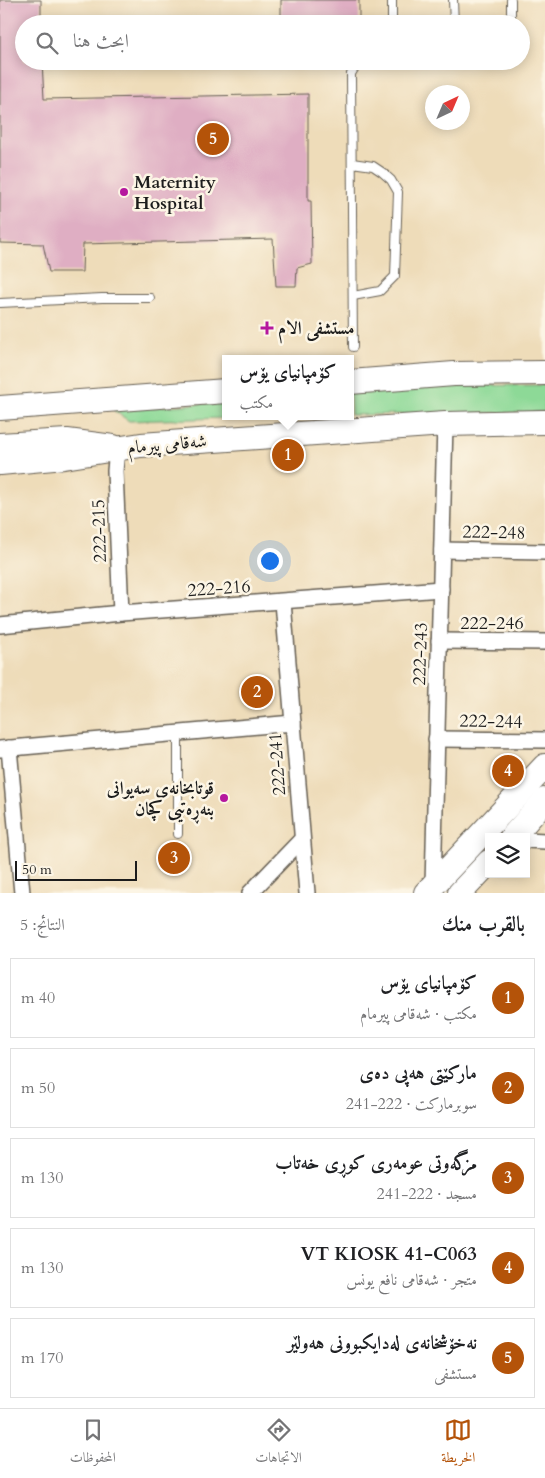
<!DOCTYPE html>
<html lang="ar">
<meta charset="utf-8">
<style>
:root{--surface:#fff;--page:#f2f2f2;--text:#202124;--muted:#757577;--line:#e0e0e0;--accent:#b45309}
body{margin:0;font-family:Cardo,Amiri,serif;background:var(--page);color:var(--text);direction:rtl}
.controls{position:absolute;right:15px;bottom:15px;display:grid;overflow:hidden;border-radius:0px;box-shadow:0 2px 12px #0003}
.controls button{width:45px;height:45px;display:grid;place-items:center;padding:0;border:0;border-bottom:1px solid var(--line);background:var(--surface);color:var(--text);font:25px sans-serif}
.compass{position:absolute;left:425px;top:85px;width:45px;height:45px;border-radius:50%;background:var(--surface);box-shadow:0 2px 12px #0003;rotate:44deg}
.scale{position:absolute;left:15px;bottom:12px;width:122px;box-sizing:border-box;padding-left:5px;border:2px solid #1c1c1c;border-top:0;font-size:14px;line-height:18px;white-space:nowrap;color:#1c1c1c;-webkit-text-stroke:4px #fcf5e5;paint-order:stroke}
.you{position:absolute;left:269px;top:560px;width:18px;height:18px;margin:-12px;border:4px solid #fff;border-radius:50%;background:#1a73e8;box-shadow:0 0 0 8px #1a73e833}
.badge{display:grid;place-items:center;width:32px;height:32px;border-radius:50%;background:var(--accent);color:#fff;font-size:16px;font-weight:700}
.pin{position:absolute;translate:-50% -50%;border:2px solid #fff;box-shadow:0 1px 5px #0006}
.popup{position:absolute;left:222px;top:355px;width:132px;height:65px;box-sizing:border-box;display:grid;place-content:center;border-radius:0px;background:var(--surface);filter:drop-shadow(0 1px 4px #0005);font-size:16px;white-space:nowrap;color:var(--muted)}
.popup b{font-size:19px;color:var(--text)}
.popup::after{content:'';position:absolute;left:50%;top:100%;margin-left:-10px;border:10px solid transparent;border-top-color:var(--surface)}
.list{margin:0;padding:0;list-style:none}
h2{display:flex;justify-content:space-between;align-items:center;height:65px;margin:0;padding:0 20px;font-size:21px}
h2 small{font-size:16px;font-weight:400;color:var(--muted)}
.list li{display:grid;grid-template-columns:32px 1fr auto;gap:15px;align-items:center;box-sizing:border-box;height:80px;margin:0 10px 10px;padding:0 10px;border:1px solid var(--line);border-radius:0px}
.list b{display:block;font-size:19px;white-space:nowrap}
.list p{margin:0;font-size:16px;white-space:nowrap;color:var(--muted)}
.list em{font-size:16px;font-style:normal;color:var(--muted)}
.icon{flex:none;width:28px;height:28px;fill:none;stroke:currentColor;stroke-width:2;stroke-linecap:round;stroke-linejoin:round}
.map{position:relative;flex:none;width:545px;height:893px;overflow:hidden;direction:ltr}
.search{position:absolute;background:var(--surface);box-shadow:0 2px 12px #0003;left:15px;right:15px;top:15px;height:55px;display:flex;align-items:center;gap:12px;box-sizing:border-box;padding:0 18px;border-radius:28px;color:var(--muted);font-size:19px}
.sheet{height:515px;background:var(--surface)}
nav{display:flex;justify-content:space-around;align-items:center;box-sizing:border-box;height:70px;border-top:1px solid var(--line);background:var(--surface);font-size:14px;color:var(--muted)}
nav a{display:grid;justify-items:center;gap:2px}
nav .on{color:var(--accent)}
.map>svg:first-child{display:block}
.green{fill:#8dd997;stroke:#547a5a}
.building{fill:#dfaec3}
.lines{fill:none;stroke-linecap:round;stroke-linejoin:round}
.service-casing{stroke:#665f53;stroke-width:10}
.minor-casing{stroke:#665f53;stroke-width:18}
.primary-casing{stroke:#665f53;stroke-width:26}
.trunk-casing{stroke:#665f53;stroke-width:26}
.service{stroke:#fff;stroke-width:8}
.minor{stroke:#fff;stroke-width:15}
.primary{stroke:#fff;stroke-width:24}
.trunk{stroke:#fff;stroke-width:24}
.poi-dot{fill:#b5179e;stroke:#fcf5e5;stroke-width:2}
.labels{text-anchor:middle;stroke-width:5;stroke-linejoin:round;paint-order:stroke}
.poi-label{font-size:18px;font-weight:bold;fill:#1c1c1c;stroke:#fcf5e5;text-anchor:start}
.street-label{font-size:18px;fill:#1c1c1c;stroke:#fcf5e5}
</style>
<div class="map">
<svg width="545" height="893" viewBox="0 0 545 893">
<rect width="100%" height="100%" fill="#fcf5e5"/>
<filter id="ink" filterUnits="userSpaceOnUse"><feTurbulence type="fractalNoise" baseFrequency=".02" numOctaves="2"/><feDisplacementMap in="SourceGraphic" scale="10" xChannelSelector="R" yChannelSelector="G"/><feConvolveMatrix kernelMatrix="1 2 1 2 8 2 1 2 1" color-interpolation-filters="sRGB"/></filter>
<filter id="wash" filterUnits="userSpaceOnUse"><feTurbulence type="fractalNoise" baseFrequency=".0096" numOctaves="4" result="noise"/><feDisplacementMap in="SourceGraphic" scale="20" xChannelSelector="R" yChannelSelector="G"/><feGaussianBlur stdDeviation="1.12" result="paint"/><feColorMatrix in="noise" values="0 0 0 0 0 0 0 0 0 0 0 0 0 0 0 0 0 1.4 0 .05"/><feComposite in="paint" operator="in"/></filter>
<g filter="url(#wash)">
<rect width="100%" height="100%" fill="#eedcb9"/>
<!-- green -->
<g class="green">
<path d="M545,385V412L351,415L350,393L437,386Z"/>
<path d="M225,402L226,416H291L129,421L113,410Z"/>
</g>
<g id="blocks">
<!-- building -->
<g class="building">
<path d="M0,0H41V24H24V61H42L44,99L308,94V201H311L312,264L297,268L296,286H276L273,239L83,244L82,272H49L43,244L0,243Z"/>
<rect x="281" y="0" width="78" height="24"/>
</g>
</g>
</g>
<g filter="url(#ink)">
<use href="#blocks" fill-opacity="0" stroke="#665f53" stroke-width="1"/>
<g class="lines">
<!-- service casing -->
<g class="service-casing">
<g id="service">
<path d="M453,0L454,24"/>
<path d="M511,0V24"/>
<path d="M392,24V0"/>
<path d="M352,163L373,166L382,172L391,180L398,192L395,276L380,291L353,296"/>
<path d="M0,303L102,298H150"/>
<path d="M353,347L351,74L359,61"/>
<path d="M178,834V733"/>
</g>
</g>
<!-- minor casing -->
<g class="minor-casing">
<g id="minor">
<path d="M117,448L115,471L121,613"/>
<path d="M442,550L545,552"/>
<path d="M283,602L307,893"/>
<path d="M0,625L121,613L441,589"/>
<path d="M439,641L545,642"/>
<path d="M436,739L545,740"/>
<path d="M9,748L22,893"/>
<path d="M0,749L293,723"/>
<path d="M526,840L545,841"/>
<path d="M433,885L445,424"/>
<path d="M250,893L302,839"/>
</g>
</g>
<!-- primary casing -->
<g class="primary-casing">
<g id="primary">
<path d="M0,445L67,441L113,447"/>
<path d="M512,837L545,800"/>
<path d="M426,893L545,766"/>
<path d="M460,893L489,862"/>
</g>
</g>
<!-- trunk casing -->
<g class="trunk-casing">
<g id="trunk">
<path d="M350,382L454,374L545,373"/>
<path d="M0,408L226,391"/>
<path d="M0,463L64,457L141,445L445,424L545,422"/>
</g>
</g>
<!-- service -->
<use href="#service" class="service"/>
<!-- minor -->
<use href="#minor" class="minor"/>
<!-- primary -->
<use href="#primary" class="primary"/>
<!-- trunk -->
<use href="#trunk" class="trunk"/>
</g>
</g>
<!-- markers -->
<g class="poi-dot">
<circle cx="124" cy="192" r="5"/>
<path d="M264.5 320.5h5v5h5v5h-5v5h-5v-5h-5v-5h5z"/>
<circle cx="224" cy="798" r="5"/>
</g>
<g class="labels">
<!-- poi labels -->
<g class="poi-label">
<text x="134" y="188">Maternity<tspan x="134" dy="21">Hospital</tspan></text>
<text x="278" y="334">مستشفى الام</text>
<text x="214" y="794" text-anchor="end">قوتابخانەی سەیوانی<tspan x="214" dy="21">بنەڕەتیی کچان</tspan></text>
</g>
<!-- street labels -->
<g class="street-label">
<text transform="translate(167 444) rotate(-5)" y="6">شەقامی پیرمام</text>
<text transform="translate(99 531) rotate(-92)" y="6">222-215</text>
<text transform="translate(494 532) rotate(1)" y="6">222-248</text>
<text transform="translate(219 588) rotate(-4)" y="6">222-216</text>
<text x="492" y="629">222-246</text>
<text transform="translate(420 654) rotate(-88)" y="6">222-243</text>
<text transform="translate(491 721) rotate(1)" y="6">222-244</text>
<text transform="translate(277 764) rotate(-94)" y="6">222-241</text>
</g>
</g>
</svg>
<div class="controls">
<button><svg class="icon" aria-label="layers" viewBox="0 0 24 24"><path d="M12 4l9 5-9 5-9-5zM3 14l9 5 9-5"/></svg></button>
</div>
<svg class="compass" viewBox="-18 -18 36 36"><path d="M0-13l5 13h-10z" fill="#e53935"/><path d="M0 13l5-13h-10z" fill="#757577"/></svg>
<div class="scale">50 m</div>
<div class="you"></div>
<div class="pin badge" style="left:288px;top:455px">1</div>
<div class="popup"><b>کۆمپانیای یۆس</b>مكتب</div>
<div class="pin badge" style="left:257px;top:692px">2</div>
<div class="pin badge" style="left:174px;top:858px">3</div>
<div class="pin badge" style="left:508px;top:771px">4</div>
<div class="pin badge" style="left:213px;top:139px">5</div>
<div class="search"><svg class="icon" aria-label="search" viewBox="0 0 24 24"><circle cx="10" cy="10" r="6"/><path d="M15 15l6 6"/></svg>ابحث هنا</div>
</div>
<section class="sheet">
<h2>بالقرب منك<small>النتائج: 5</small></h2>
<ul class="list">
<li><span class="badge">1</span><div><b>کۆمپانیای یۆس</b><p>مكتب · شەقامی پیرمام</p></div><em>40 m</em></li>
<li><span class="badge">2</span><div><b>مارکێتی هەپی دەی</b><p>سوبرماركت · 222-241</p></div><em>50 m</em></li>
<li><span class="badge">3</span><div><b>مزگەوتی عومەری کوڕی خەتاب</b><p>مسجد · 222-241</p></div><em>130 m</em></li>
<li><span class="badge">4</span><div><b>VT KIOSK 41-C063</b><p>متجر · شەقامی نافع یونس</p></div><em>130 m</em></li>
<li><span class="badge">5</span><div><b>نەخۆشخانەی لەدایکبوونی هەولێر</b><p>مستشفى</p></div><em>170 m</em></li>
</ul>
</section>
<nav>
<a class="on"><svg class="icon" aria-label="map" viewBox="0 0 24 24"><path d="M3 6l6-2 6 2 6-2v14l-6 2-6-2-6 2zM9 4v14M15 6v14"/></svg>الخريطة</a>
<a><svg class="icon" aria-label="directions" viewBox="0 0 24 24"><path d="M12 3l9 9-9 9-9-9zM9 14v-3h6M13 9l2 2-2 2"/></svg>الاتجاهات</a>
<a><svg class="icon" aria-label="saved" viewBox="0 0 24 24"><path d="M7 4h10v16l-5-4-5 4z"/></svg>المحفوظات</a>
</nav>
